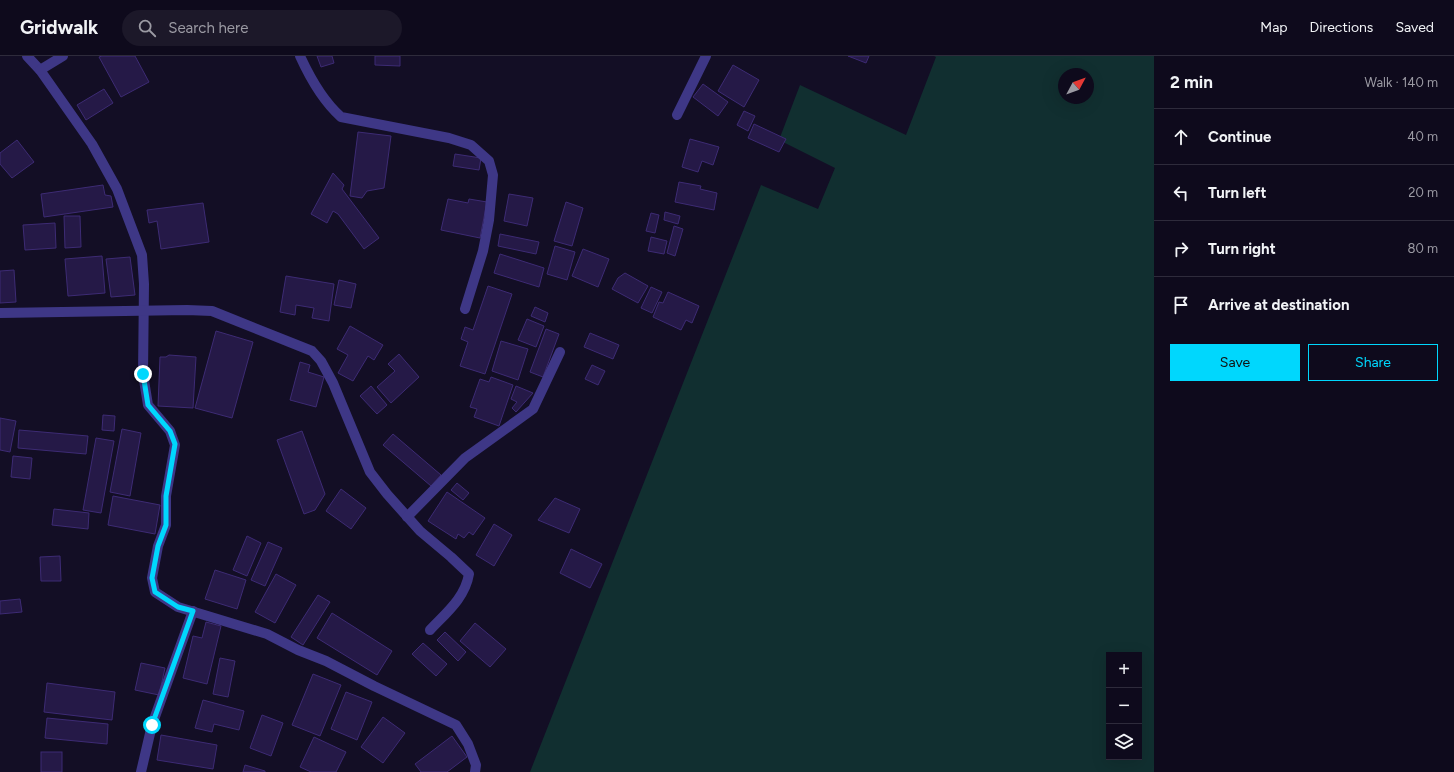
<!DOCTYPE html>
<meta charset="utf-8">
<style>
:root{--surface:#0e0a1c;--page:#1c1829;--text:#f1f3f6;--muted:#9b9aa3;--line:#2e2b3b;--accent:#00d7fd}
body{margin:0;font-family:Figtree,sans-serif;background:var(--page);color:var(--text)}
.controls{position:absolute;right:12px;bottom:12px;display:grid;overflow:hidden;border-radius:0px;box-shadow:0 4px 16px #0002}
.controls button{width:36px;height:36px;display:grid;place-items:center;padding:0;border:0;border-bottom:1px solid var(--line);background:var(--surface);color:var(--text);font:20px sans-serif}
.compass{position:absolute;left:1058px;top:12px;width:36px;height:36px;border-radius:50%;background:var(--surface);box-shadow:0 4px 16px #0002;rotate:49deg}
.stop{position:absolute;width:12px;height:12px;margin:-9px;border:3px solid #00d7fd;border-radius:50%;background:#fff}
.stop.end{background:#00d7fd;border-color:#fff;box-shadow:0 1px 4px #0008}
.list{margin:0;padding:0;list-style:none}
h2{display:flex;justify-content:space-between;align-items:center;height:52px;margin:0;padding:0 16px;font-size:17px}
h2 small{font-size:13px;font-weight:400;color:var(--muted)}
.list li{display:grid;grid-template-columns:26px 1fr auto;gap:12px;align-items:center;box-sizing:border-box;height:56px;padding:0 16px;border-top:1px solid var(--line)}
.list b{display:block;font-size:15px;white-space:nowrap}
.list em{font-size:13px;font-style:normal;color:var(--muted)}
.actions{display:flex;gap:8px;padding:12px 16px}
.actions a{flex:1;padding:9px 0;border:1px solid var(--accent);border-radius:0px;text-align:center;font-size:14px;color:var(--accent)}
.actions .main{background:var(--accent);color:#111}
.icon{flex:none;width:22px;height:22px;fill:none;stroke:currentColor;stroke-width:2;stroke-linecap:round;stroke-linejoin:round}
.map{position:relative;flex:none;width:1154px;height:716px;overflow:hidden}
header{display:flex;align-items:center;gap:24px;box-sizing:border-box;height:56px;padding:0 20px;background:var(--surface);border-bottom:1px solid var(--line)}
header strong{font-size:19px}
nav{display:flex;gap:22px;margin-inline-start:auto;font-size:14px}
.search{width:280px;height:36px;background:var(--page);display:flex;align-items:center;gap:10px;box-sizing:border-box;padding:0 14px;border-radius:22px;color:var(--muted);font-size:15px}
main{display:flex}
aside{flex:1;background:var(--surface)}
.map>svg:first-child{display:block}
.green{fill:#112f30;fill-rule:evenodd}
.building{fill:#251947;stroke:#3d2b74}
.lines{fill:none;stroke-linecap:round;stroke-linejoin:round}
.street{stroke:#3e3786;stroke-width:10}
.route{stroke:#00d7fd;stroke-width:5}
</style>
<header>
<strong>Gridwalk</strong>
<div class="search"><svg class="icon" aria-label="search" viewBox="0 0 24 24"><circle cx="10" cy="10" r="6"/><path d="M15 15l6 6"/></svg>Search here</div>
<nav><a>Map</a><a>Directions</a><a>Saved</a></nav>
</header>
<main>
<div class="map">
<svg width="1154" height="716" viewBox="0 0 1154 716">
<rect width="100%" height="100%" fill="#130e25"/>
<!-- green -->
<path class="green" d="M934,0H1154V716H530L761,129L818,153L835,112L779,84L800,29L906,79L936,1ZM1064,18H1088V42H1064ZM1109,599H1139V701H1109Z"/>
<!-- building -->
<g class="building">
<path d="M102,0H135L149,26L121,41L99,1Z"/>
<path d="M317,0H332L334,7L321,11Z"/>
<path d="M375,0H400V10L375,9Z"/>
<path d="M848,0H869L866,7Z"/>
<path d="M733,9L759,24L744,51L718,35Z"/>
<path d="M703,28L728,46L718,60L693,41Z"/>
<path d="M104,33L113,47L86,64L77,49Z"/>
<path d="M744,55L755,60L748,75L737,69Z"/>
<path d="M754,68L786,83L779,96L748,82Z"/>
<path d="M358,76L391,80L384,132L367,135L362,142L350,140Z"/>
<path d="M690,83L719,91L713,109L702,105L698,116L682,111Z"/>
<path d="M17,84L34,106L12,122L0,108V97Z"/>
<path d="M455,98L481,102L479,114L453,110Z"/>
<path d="M333,117L344,129L342,133L379,182L364,193L338,158L333,155L327,167L311,158Z"/>
<path d="M679,126L701,130L700,133L717,137L714,154L675,146Z"/>
<path d="M103,129L105,139L111,140L113,151L44,161L41,138Z"/>
<path d="M509,138L533,142L527,170L504,165Z"/>
<path d="M448,143L468,147L469,143L487,146L480,182L441,174Z"/>
<path d="M566,146L583,152L572,190L554,185Z"/>
<path d="M203,147L209,186L161,193L157,165L149,167L147,154Z"/>
<path d="M665,156L680,160L678,168L664,164Z"/>
<path d="M651,157L659,159L655,177L646,175Z"/>
<path d="M64,160H80L81,191L65,192Z"/>
<path d="M55,167L56,192L25,194L23,169Z"/>
<path d="M674,170L683,173L675,200L667,197Z"/>
<path d="M500,178L539,186L536,198L498,190Z"/>
<path d="M651,181L667,185L664,198L648,195Z"/>
<path d="M555,190L575,196L567,224L547,218Z"/>
<path d="M583,193L609,203L598,231L572,220Z"/>
<path d="M500,198L544,212L539,231L494,217Z"/>
<path d="M102,200L105,237L68,240L65,203Z"/>
<path d="M130,201L135,239L111,241L106,203Z"/>
<path d="M14,214L16,246L0,247V215Z"/>
<path d="M625,217L648,230L638,247L612,233L618,222Z"/>
<path d="M286,220L334,228L329,265L312,262L314,252L296,249L295,259L280,256Z"/>
<path d="M339,224L356,228L351,252L334,249Z"/>
<path d="M488,230L512,238L485,318L460,310L468,286L461,283L465,271L473,274Z"/>
<path d="M651,231L662,236L652,257L641,252Z"/>
<path d="M668,236L699,250L692,267L686,264L681,274L653,261L659,246L663,247Z"/>
<path d="M535,251L548,257L545,266L531,260Z"/>
<path d="M527,263L544,270L536,291L518,284Z"/>
<path d="M350,270L383,289L374,304L368,300L353,325L338,317L348,299L337,293Z"/>
<path d="M546,273L559,278L543,321L530,316Z"/>
<path d="M216,275L253,286L232,362L195,352Z"/>
<path d="M590,277L619,289L613,303L584,291Z"/>
<path d="M501,285L528,293L518,324L492,315Z"/>
<path d="M399,298L419,321L391,347L377,331L395,315L388,308Z"/>
<path d="M169,299L196,301L193,352L158,350L160,301H166Z"/>
<path d="M300,306L310,309L308,316L324,321L316,351L290,344Z"/>
<path d="M592,309L605,315L598,329L585,323Z"/>
<path d="M491,321L513,329L499,370L474,361L477,353L470,351L480,323L489,326Z"/>
<path d="M371,330L387,349L377,358L360,340Z"/>
<path d="M516,330L533,337L516,356L512,352L517,346L511,343Z"/>
<path d="M103,359L115,360L114,375L102,374Z"/>
<path d="M0,362L16,365L10,396L0,394Z"/>
<path d="M122,373L141,377L130,440L110,436Z"/>
<path d="M19,374L88,380L86,398L18,392Z"/>
<path d="M302,375L325,438L315,454L304,458L277,384Z"/>
<path d="M393,378L441,419L431,430L383,389Z"/>
<path d="M96,382L114,385L101,457L83,454Z"/>
<path d="M13,400L32,402L30,423L11,421Z"/>
<path d="M457,427L469,437L463,444L451,434Z"/>
<path d="M341,433L366,452L351,473L326,455Z"/>
<path d="M447,436L485,462L473,479L469,476L464,482L458,478L456,483L428,465Z"/>
<path d="M113,440L160,449L155,478L108,469Z"/>
<path d="M555,442L580,453L569,477L538,464Z"/>
<path d="M54,453L89,457L88,473L52,469Z"/>
<path d="M494,468L512,479L494,510L476,499Z"/>
<path d="M247,480L261,487L247,520L233,514Z"/>
<path d="M268,486L282,492L265,530L251,524Z"/>
<path d="M571,493L602,508L590,532L560,517Z"/>
<path d="M60,500L61,525H41L40,501Z"/>
<path d="M215,514L246,524L237,553L205,543Z"/>
<path d="M276,518L296,529L275,567L255,556Z"/>
<path d="M318,539L330,546L303,589L291,581Z"/>
<path d="M20,543L22,556L0,558V545Z"/>
<path d="M332,557L392,595L377,619L317,582Z"/>
<path d="M206,566L221,570L207,628L183,622L193,580L202,582Z"/>
<path d="M475,567L506,593L490,611L460,585Z"/>
<path d="M445,576L466,596L458,605L437,584Z"/>
<path d="M423,587L447,608L436,620L412,598Z"/>
<path d="M220,602L235,605L228,641L213,638Z"/>
<path d="M141,607L165,612L159,639L135,634Z"/>
<path d="M313,618L341,629L320,680L292,669Z"/>
<path d="M47,627L115,636L112,664L44,656Z"/>
<path d="M346,636L372,646L357,684L331,673Z"/>
<path d="M203,644L244,655L239,674L214,668L212,676L195,672Z"/>
<path d="M262,659L283,667L271,700L250,692Z"/>
<path d="M383,661L405,677L383,707L361,691Z"/>
<path d="M47,662L108,668L107,688L45,682Z"/>
<path d="M161,679L217,689L213,713L157,704Z"/>
<path d="M452,680L467,701L447,716H421L415,708Z"/>
<path d="M314,681L346,696L336,716H311L300,711Z"/>
<rect x="41" y="696" width="21" height="20"/>
<path d="M245,709L265,715V716H243Z"/>
</g>
<g class="lines">
<!-- street -->
<g class="street">
<path d="M27,0L40,14L92,88L117,133L142,199L144,228L143,318L148,349L170,375L175,389L166,440V469L158,490L152,522L155,536L178,551L267,578L298,594L326,605L374,630L456,669L468,688L476,709L475,716"/>
<path d="M300,0C310,22 323,45 341,61L449,82L471,89L489,105L493,119L489,164L483,195L465,253"/>
<path d="M40,14L63,0"/>
<path d="M677,59L706,0"/>
<path d="M0,257L187,254L212,255L312,295L321,305L333,327L370,416L387,438L420,475L451,501L469,518C465,542 446,557 430,574"/>
<path d="M407,461L465,402L533,353L560,296"/>
<path d="M141,716L152,669L193,555"/>
</g>
</g>
<g class="lines">
<!-- route -->
<path class="route" d="M143,318L148,349L170,375L175,388L166,440V469L158,490L152,522L155,536L178,551L193,555L152,669"/>
</g>
</svg>
<div class="controls">
<button>+</button>
<button>−</button>
<button><svg class="icon" aria-label="layers" viewBox="0 0 24 24"><path d="M12 4l9 5-9 5-9-5zM3 14l9 5 9-5"/></svg></button>
</div>
<svg class="compass" viewBox="-18 -18 36 36"><path d="M0-13l5 13h-10z" fill="#e53935"/><path d="M0 13l5-13h-10z" fill="#9b9aa3"/></svg>
<div class="stop" style="left:152px;top:669px"></div>
<div class="stop end" style="left:143px;top:318px"></div>
</div>
<aside>
<h2>2 min<small>Walk · 140 m</small></h2>
<ul class="list">
<li><svg class="icon" aria-label="ahead" viewBox="0 0 24 24"><path d="M12 20V5M6 11l6-6 6 6"/></svg><div><b>Continue</b></div><em>40 m</em></li>
<li><svg class="icon" aria-label="left" viewBox="0 0 24 24"><path d="M17 20v-9H6M10 6l-5 5 5 5"/></svg><div><b>Turn left</b></div><em>20 m</em></li>
<li><svg class="icon" aria-label="right" viewBox="0 0 24 24"><path d="M7 20v-9h11M14 6l5 5-5 5"/></svg><div><b>Turn right</b></div><em>80 m</em></li>
<li><svg class="icon" aria-label="arrive" viewBox="0 0 24 24"><path d="M6 21V4h12l-3 4 3 4H6"/></svg><div><b>Arrive at destination</b></div></li>
</ul>
<div class="actions"><a class="main">Save</a><a>Share</a></div>
</aside>
</main>
